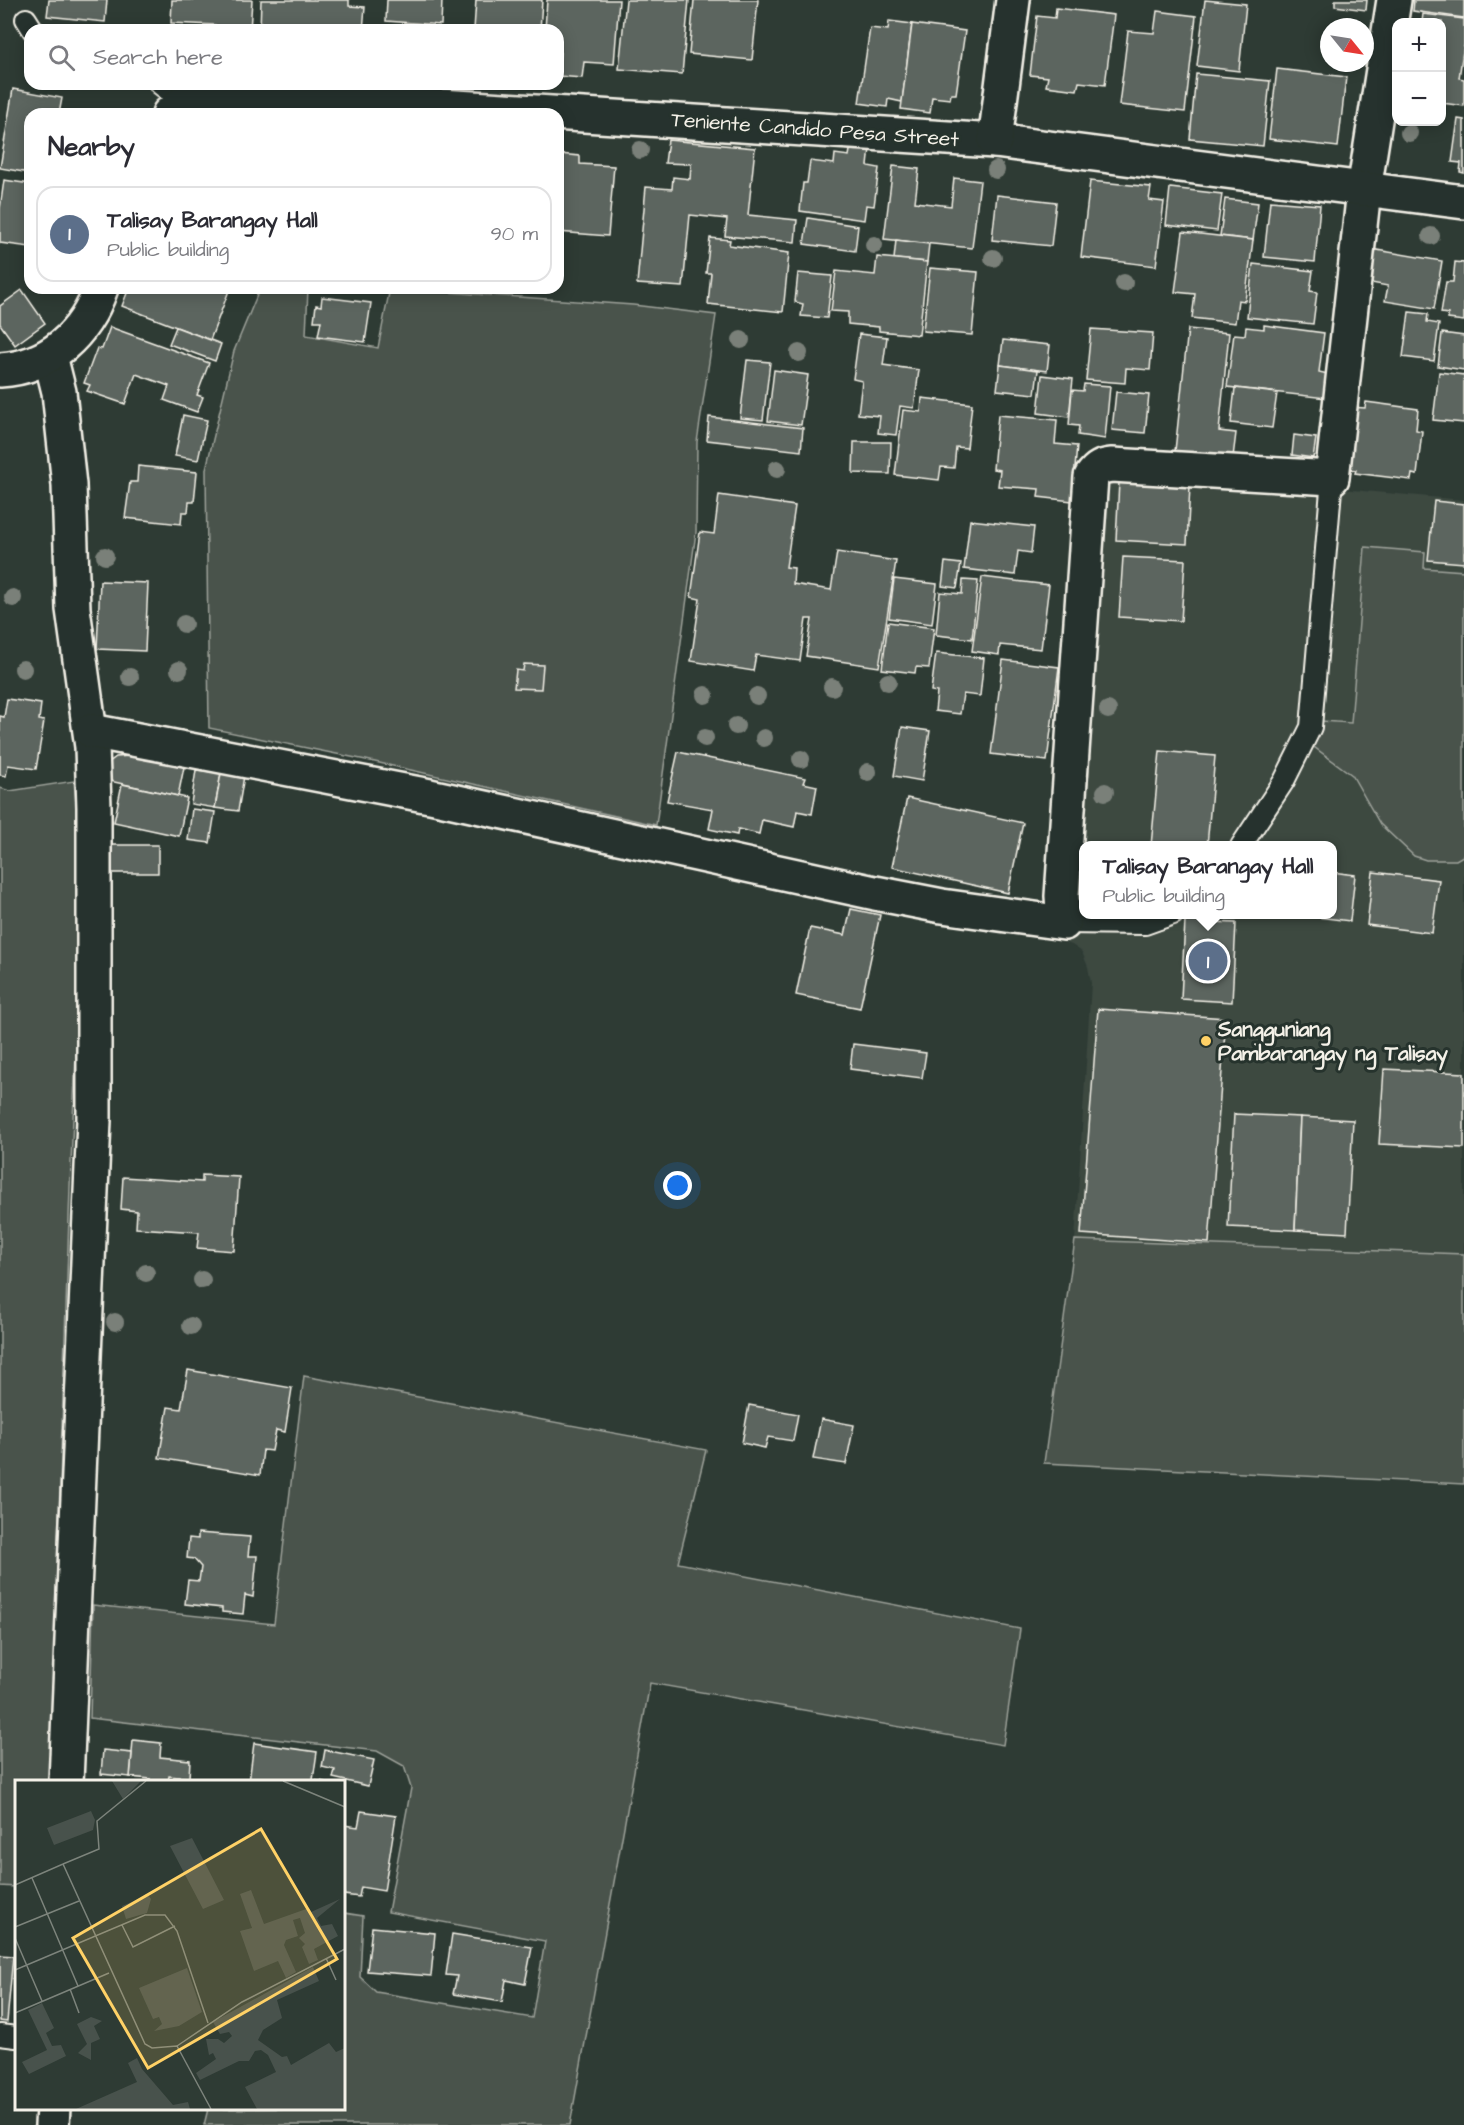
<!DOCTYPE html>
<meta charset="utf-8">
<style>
:root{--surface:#fff;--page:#f2f2f3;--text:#2b2b33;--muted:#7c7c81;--line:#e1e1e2;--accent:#8a764a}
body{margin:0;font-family:"Architects Daughter",sans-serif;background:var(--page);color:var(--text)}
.controls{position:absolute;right:18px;top:18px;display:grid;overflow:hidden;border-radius:12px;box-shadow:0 3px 15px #0003}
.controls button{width:54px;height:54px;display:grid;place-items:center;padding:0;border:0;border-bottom:2px solid var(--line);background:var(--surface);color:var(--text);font:30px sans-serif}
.compass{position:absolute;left:1320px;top:18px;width:54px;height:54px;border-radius:50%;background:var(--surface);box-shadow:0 3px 15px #0003;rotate:120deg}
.you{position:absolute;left:678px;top:1186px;width:21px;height:21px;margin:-15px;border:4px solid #fff;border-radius:50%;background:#1a73e8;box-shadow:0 0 0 9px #1a73e833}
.badge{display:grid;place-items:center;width:39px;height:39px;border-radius:50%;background:var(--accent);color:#fff;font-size:20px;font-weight:700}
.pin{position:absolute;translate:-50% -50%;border:3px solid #fff;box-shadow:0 2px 6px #0006}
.popup{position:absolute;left:1079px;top:841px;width:258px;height:78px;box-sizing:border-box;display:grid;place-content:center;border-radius:12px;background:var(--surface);filter:drop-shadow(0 2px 4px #0005);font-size:20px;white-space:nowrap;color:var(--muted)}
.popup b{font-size:22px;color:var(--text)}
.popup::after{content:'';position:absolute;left:50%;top:100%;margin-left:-12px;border:12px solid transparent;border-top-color:var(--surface)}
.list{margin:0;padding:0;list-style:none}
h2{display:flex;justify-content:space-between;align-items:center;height:78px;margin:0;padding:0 24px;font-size:26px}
h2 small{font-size:20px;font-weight:400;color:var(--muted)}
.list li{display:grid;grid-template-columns:39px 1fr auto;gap:18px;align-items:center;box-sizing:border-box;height:96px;margin:0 12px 12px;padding:0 12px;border:2px solid var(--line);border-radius:18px}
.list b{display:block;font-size:22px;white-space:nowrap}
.list p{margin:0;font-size:20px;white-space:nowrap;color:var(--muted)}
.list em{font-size:20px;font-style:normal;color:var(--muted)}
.icon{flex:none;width:33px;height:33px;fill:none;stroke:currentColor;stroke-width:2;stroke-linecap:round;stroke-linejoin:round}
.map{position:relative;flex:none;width:1464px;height:2125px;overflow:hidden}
.search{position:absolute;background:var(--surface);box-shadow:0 3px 15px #0003;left:24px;top:24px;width:540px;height:66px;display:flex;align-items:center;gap:15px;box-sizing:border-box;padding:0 21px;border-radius:18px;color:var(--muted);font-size:22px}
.panel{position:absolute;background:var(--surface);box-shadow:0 3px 15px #0003;left:24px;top:108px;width:540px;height:186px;border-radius:18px}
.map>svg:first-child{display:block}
.built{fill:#3c4841;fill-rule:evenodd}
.green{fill:#48524c;stroke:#9ea29a;stroke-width:1.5}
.building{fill:#5c655e;stroke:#f4f1e8;stroke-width:1.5}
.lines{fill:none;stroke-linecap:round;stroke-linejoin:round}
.service-casing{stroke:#f4f1e8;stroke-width:24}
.minor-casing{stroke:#f4f1e8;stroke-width:38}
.tertiary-casing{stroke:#f4f1e8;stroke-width:38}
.service{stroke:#26332d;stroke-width:20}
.minor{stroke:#26332d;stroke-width:33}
.tertiary{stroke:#26332d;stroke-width:33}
.tree{fill:#7a8079}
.poi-dot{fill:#ffd166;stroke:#26332d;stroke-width:2}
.labels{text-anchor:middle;stroke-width:6;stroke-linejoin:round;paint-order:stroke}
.street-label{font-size:21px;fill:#f4f1e8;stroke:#26332d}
.poi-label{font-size:21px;font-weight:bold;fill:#f4f1e8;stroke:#26332d;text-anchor:start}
.inset-road{fill:none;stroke:#7d847c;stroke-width:1.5}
.view{fill:#ffd166;fill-opacity:0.15;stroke:#ffd166;stroke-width:3}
.inset-edge{fill:none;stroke:#f4f1e8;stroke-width:3}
</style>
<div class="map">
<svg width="1464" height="2125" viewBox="0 0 1464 2125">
<rect width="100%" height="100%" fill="#2e3b34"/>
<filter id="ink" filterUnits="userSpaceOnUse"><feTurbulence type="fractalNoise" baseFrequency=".0167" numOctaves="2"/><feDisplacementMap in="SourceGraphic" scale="12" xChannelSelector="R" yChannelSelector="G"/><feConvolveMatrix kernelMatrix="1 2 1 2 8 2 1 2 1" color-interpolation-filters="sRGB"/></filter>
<g filter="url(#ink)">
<!-- built -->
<path class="built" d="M1106,481L1319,487L1464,500V1254L1075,1240L1091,983L1088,967L1082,952L1072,945L1057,940ZM1084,846H1332V914H1084Z"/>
<!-- green -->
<g class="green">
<path d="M260,288H308L306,335L378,348L390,288L633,305L716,315L697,442L696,532L656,825L366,760L209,728L206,469L234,351Z"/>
<path d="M1365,547L1425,552L1424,568L1464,571V852L1463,856L1456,860H1426L1414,856L1380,824L1352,775L1314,747V742L1321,721L1351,723Z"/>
<path d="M74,781C87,916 75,1053 70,1188C63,1386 56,1584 50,1781L16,1782V1887L0,1886V788L10,791Z"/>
<path d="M1075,1240L1464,1254V1484L1044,1463Z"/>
<path d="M304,1376L706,1450L678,1563L1020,1629L1003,1745L650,1683L570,2125H204L208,2109L344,2108V1913L363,1916L360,1977L376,1992L532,2018L545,1941L388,1912L411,1788L404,1766L377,1751L90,1718L93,1605L274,1624Z"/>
</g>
<!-- building -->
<g class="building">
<path d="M49,0H107L105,22L47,16Z"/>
<path d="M172,0H252L250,30H215V25L171,23Z"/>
<path d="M261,0H349V6L365,7L363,30H260Z"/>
<path d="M387,0H442L441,25L386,21Z"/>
<path d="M476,0H542L540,30H474Z"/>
<path d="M547,0H619L614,64L584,62L582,78L558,76L560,51H558V30H545Z"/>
<path d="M626,0H689L682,74L619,69Z"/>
<path d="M694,0H758L752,60L689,54Z"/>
<path d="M1205,0L1246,4L1239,71L1197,66Z"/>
<path d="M1335,0H1367L1366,10L1335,6Z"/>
<path d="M1414,0H1464V18L1413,11Z"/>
<path d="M1056,8L1114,15L1105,85L1079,82L1077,90L1046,86L1048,77L1030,75L1037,16L1055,18Z"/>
<path d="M1157,11L1196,16L1185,112L1119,105L1128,31L1154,33Z"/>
<path d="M1423,14L1464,19V44L1459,78L1464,79V106L1442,103V22H1422Z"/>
<path d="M889,21L912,24L902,102L888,99L887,107L859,103L870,28L888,30Z"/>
<path d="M912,24L965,31L956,94H951L950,99L932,97L930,113L901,109Z"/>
<path d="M1277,69L1346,77L1338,147L1269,139Z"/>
<path d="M1196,74L1270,81L1263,146L1190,139Z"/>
<path d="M13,89L62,98L59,114H30V173L0,168Z"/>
<path d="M1458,119L1464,120V173L1460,172L1461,163L1452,162Z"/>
<path d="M668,140L755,148L748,215L797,220L795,242L725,236L727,219L690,215L683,287L637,284L646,187L672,189L673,177L690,179L691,164L665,163Z"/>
<path d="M851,145L870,148L868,166L879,168L874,206L866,205L864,220L800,211L803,183H807L810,161L834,164L835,154L849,156Z"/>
<path d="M559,154L580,156V164L614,166L608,236L558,232Z"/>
<path d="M893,166L919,169L915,202L951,206L954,178L980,181L972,248L884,239Z"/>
<path d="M4,180L30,184V247L0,243V209Z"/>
<path d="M1090,181L1151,187L1149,200L1164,202L1156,266L1081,257Z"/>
<path d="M1170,188L1222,194L1217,231L1166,225Z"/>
<path d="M997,195L1056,202L1051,246L992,240Z"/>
<path d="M1225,199L1258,203L1253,240L1220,236Z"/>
<path d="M1270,201L1320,205L1315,262L1264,257Z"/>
<path d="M808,218L858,226L855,251L804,244Z"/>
<path d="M1183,232L1253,240L1245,301L1238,300L1235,323L1192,318L1195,294L1175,292Z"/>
<path d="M710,238L730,240L729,245L789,253L783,312L708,304L711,273H706Z"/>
<path d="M896,240L929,244L927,262L894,259Z"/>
<path d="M1371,249L1442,261L1434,309L1385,301L1388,286L1366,282Z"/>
<path d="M877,257L927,262L919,335L879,331V327L848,324V312L831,311L836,271L875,275Z"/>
<path d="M1455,262L1464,263V321L1448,319V314L1441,313L1446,282H1453Z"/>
<path d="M1253,264L1313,271L1310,291L1317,292L1313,324L1247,317Z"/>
<path d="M930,268L978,272L972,335L923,331Z"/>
<path d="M798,273L832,276L827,318L801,316L803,304L795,302Z"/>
<path d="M129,288H230L210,340L122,306Z"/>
<path d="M22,290L45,323L15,345L0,324V306Z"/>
<path d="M322,297L371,303L365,342L318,336L321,321H314L316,305L321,306Z"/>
<path d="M1409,312L1428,314L1427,322L1439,324L1434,361L1403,357Z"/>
<path d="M1264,325L1324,333L1319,372L1328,374L1326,398L1227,387L1234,334L1245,335L1246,327L1264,329Z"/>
<path d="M110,327L209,363L197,395L203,397L197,412L164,400L169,386L136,374L125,404L87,391L90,385L84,383L97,348L102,349Z"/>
<path d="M176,327L221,344L215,361L169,344Z"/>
<path d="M1091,329L1153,333L1150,370L1126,368L1125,383L1086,380Z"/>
<path d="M1188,329L1229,333L1219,431L1236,433L1233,457L1175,451Z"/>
<path d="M1442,333L1464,336V370L1438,366Z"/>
<path d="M859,334L887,337L883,365L919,370L914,408L900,406L896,435L878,433L880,416L858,414L862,381L853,379Z"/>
<path d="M1003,340L1050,345L1047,371L1000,365Z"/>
<path d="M747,360L770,362L763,420L740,418Z"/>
<path d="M1000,365L1038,370L1035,394L997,390Z"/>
<path d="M774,370L808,375L801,425L768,421Z"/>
<path d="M1439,372L1464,375V423L1433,420Z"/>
<path d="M1042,375L1073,379L1069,417L1038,413Z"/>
<path d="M1084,384L1110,386L1105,439L1078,435L1079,426L1069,425L1072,390L1083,391Z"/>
<path d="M1235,388L1277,393L1272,428L1231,423Z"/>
<path d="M1116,392L1149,395L1145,433L1112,430Z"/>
<path d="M922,398L972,404L967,448L956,447L954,468L941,467L939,480L895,475L903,410L921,412Z"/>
<path d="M1366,402L1418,409L1416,430L1422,431L1417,475L1412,474L1411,480L1355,473L1356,470L1344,468L1347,446H1353L1355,430H1348L1351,407L1365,408Z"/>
<path d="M183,415L207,420L198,460L175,456Z"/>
<path d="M998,415L1057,420L1055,444L1077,446L1072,501L1038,497L1039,489L998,486L1000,470L993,469Z"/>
<path d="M709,417L803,428L801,451L707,440Z"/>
<path d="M1294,435L1316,438L1313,458L1292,455Z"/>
<path d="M854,442H891L890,474L853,473Z"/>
<path d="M138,466L197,472L194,502H189L188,512H182L181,524L125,518L130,482H137Z"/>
<path d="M1119,482L1190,486L1187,544L1116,540Z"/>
<path d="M719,495L795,506L786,567L794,568L793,584L831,590L837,552L896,561L879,667L806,656L812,619H806L800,661L756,655L753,671L691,661L700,599L691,597L700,532L714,534Z"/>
<path d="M1434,501L1464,504V563L1428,560Z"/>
<path d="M970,520L1034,527L1031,553L1018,551L1015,575L964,569Z"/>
<path d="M1123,557L1185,560L1181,621L1119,617Z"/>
<path d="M945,562L961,564L957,588L942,586Z"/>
<path d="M982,577L1049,585L1041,649L1000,645L999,655L972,651Z"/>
<path d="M894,579L937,584L932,624L889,618Z"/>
<path d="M963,580L978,581L972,639L936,635L940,592L962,594Z"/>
<path d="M100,581L148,583L145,651L97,649Z"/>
<path d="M888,622L934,628L929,668L916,667L915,673L882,669Z"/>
<path d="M936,653L984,658L980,696L963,694L960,714L935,711L937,692L931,691Z"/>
<path d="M1003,660L1059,667L1047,761L991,754Z"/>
<path d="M524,664L543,665L541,689L514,688L516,670L523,671Z"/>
<path d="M7,699L41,704L39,720L44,721L36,769L8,765L6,776L0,775V716L4,717Z"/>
<path d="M902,727L930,731L922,781L894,776Z"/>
<path d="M1160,751L1215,756L1207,846H1151Z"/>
<path d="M678,752L805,778L803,783L817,786L812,814L797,811L794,827L762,820L759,834L738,829L737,835L709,829L713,809L667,801Z"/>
<path d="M131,756L184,767L178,796L105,780L108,763L116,757Z"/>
<path d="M196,770L221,773L215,808L191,804Z"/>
<path d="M221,773L244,776L238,811L215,808Z"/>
<path d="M122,784L187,798L179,836L114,822Z"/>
<path d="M907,798L1023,823L1008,893L892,867Z"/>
<path d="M192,809L215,812L210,843L188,840Z"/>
<path d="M110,845H158V873H109Z"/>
<path d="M1332,872L1355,875L1350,921L1291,914H1332Z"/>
<path d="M1373,872L1439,880L1432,933L1367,925Z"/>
<path d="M851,909L880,915L860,1008L796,995L810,928L845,935Z"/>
<path d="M1185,921L1236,923L1232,1002L1181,999Z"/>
<path d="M1098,1009L1226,1018L1209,1243L1081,1234Z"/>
<path d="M853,1044L926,1053L922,1078L850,1069Z"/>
<path d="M1384,1069L1464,1073V1148L1379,1144Z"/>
<path d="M1234,1114L1300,1117L1295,1230L1228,1227Z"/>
<path d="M1300,1117L1353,1120L1347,1233L1295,1230Z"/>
<path d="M202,1175L239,1177L234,1251L197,1248L199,1232L136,1228L137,1211L121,1209L123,1177L202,1182Z"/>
<path d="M188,1370L292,1388L285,1432L276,1430L272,1451L263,1450L260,1475L159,1458L168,1407L181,1409Z"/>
<path d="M749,1405L798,1414L793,1441L768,1437L765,1448L742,1443Z"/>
<path d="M821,1419L854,1425L846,1464L813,1459Z"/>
<path d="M198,1533L250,1537L248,1556H257L253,1597L245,1595L243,1614L222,1612V1608L185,1604L188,1580L199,1581L201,1567L194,1559L187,1558L189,1538L198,1539Z"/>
<path d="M133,1740L161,1743L160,1757L190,1760L189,1778L169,1776L168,1782H149L150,1779L130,1777Z"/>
<path d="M254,1743L317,1752L313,1780L325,1782H249Z"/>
<path d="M103,1750L132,1753L130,1777L101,1774Z"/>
<path d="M325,1750L374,1760L368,1786L333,1778L335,1770L322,1767Z"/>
<path d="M361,1811L396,1816L384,1891L361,1887L359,1897L344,1895V1825L358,1827Z"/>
<path d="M372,1927L435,1933L431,1976L367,1971Z"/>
<path d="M452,1934L532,1947L525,1984L506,1980L502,2002L453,1994L457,1976L446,1975Z"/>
<path d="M0,1955L13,1956L7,2022L0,2021Z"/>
</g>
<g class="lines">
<!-- service casing -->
<g class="service-casing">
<g id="service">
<path d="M26,19L33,30"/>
<path d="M160,84L169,91L179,103"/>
<path d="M1241,846L1284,781L1311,727L1332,478"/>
<path d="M1064,923L1145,924L1173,914"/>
<path d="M0,2035L16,2037"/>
</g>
</g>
<!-- minor casing -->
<g class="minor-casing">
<g id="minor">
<path d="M50,356L59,392L69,485L73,609L92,747L94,807V1120L66,1782"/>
<path d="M91,731L430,796L875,893L942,906L1064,923L1062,896L1091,477C1097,468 1102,466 1112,465L1332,478L1364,190L1394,0"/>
<path d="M52,2125L53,2108"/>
</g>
</g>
<!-- tertiary casing -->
<g class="tertiary-casing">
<g id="tertiary">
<path d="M169,114C184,99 198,95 219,92L995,141L1464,202"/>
<path d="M995,141L1013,0"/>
<path d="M0,370C50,367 85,334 101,288"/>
</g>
</g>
<!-- service -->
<use href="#service" class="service"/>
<!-- minor -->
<use href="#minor" class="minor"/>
<!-- tertiary -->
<use href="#tertiary" class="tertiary"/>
</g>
<!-- trees -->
<g class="tree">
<circle cx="1409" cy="133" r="9"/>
<circle cx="640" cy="150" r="9"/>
<circle cx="996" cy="170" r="9"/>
<circle cx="1431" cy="236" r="9"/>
<circle cx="874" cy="245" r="9"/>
<circle cx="993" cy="258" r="9"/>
<circle cx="1124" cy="283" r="9"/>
<circle cx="741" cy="340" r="9"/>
<circle cx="799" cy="353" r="9"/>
<circle cx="777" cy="469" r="9"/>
<circle cx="105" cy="556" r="9"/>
<circle cx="13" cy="598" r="9"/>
<circle cx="184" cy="624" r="9"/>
<circle cx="23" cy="669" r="9"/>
<circle cx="179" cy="670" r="9"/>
<circle cx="130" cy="677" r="9"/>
<circle cx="888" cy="682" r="9"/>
<circle cx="832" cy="687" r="9"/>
<circle cx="705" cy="695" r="9"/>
<circle cx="757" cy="696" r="9"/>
<circle cx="1108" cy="710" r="9"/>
<circle cx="736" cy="726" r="9"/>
<circle cx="705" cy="738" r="9"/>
<circle cx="764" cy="738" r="9"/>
<circle cx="801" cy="759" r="9"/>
<circle cx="868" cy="772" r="9"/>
<circle cx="1105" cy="792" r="9"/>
<circle cx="146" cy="1273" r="9"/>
<circle cx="202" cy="1280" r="9"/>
<circle cx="115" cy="1322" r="9"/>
<circle cx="191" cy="1326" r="9"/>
</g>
</g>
<!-- markers -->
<circle class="poi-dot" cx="1206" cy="1041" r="6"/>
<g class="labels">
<!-- street labels -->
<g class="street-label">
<text transform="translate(815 129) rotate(4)" y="7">Teniente Candido Pesa Street</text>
</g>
<!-- poi labels -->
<g class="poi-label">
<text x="1218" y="1036">Sangguniang<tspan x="1218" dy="24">Pambarangay ng Talisay</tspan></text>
</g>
</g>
<!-- overview -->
<g transform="translate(15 1780)">
<rect width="330" height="330" fill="#2e3b34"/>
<path d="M97,1H126L108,19ZM76,31L80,40L78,50L39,65L32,48ZM177,58L209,120L188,129L155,66ZM236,110L249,144L294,128L296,132L325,119L302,138L306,146L317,144L323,156L299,169L303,180L294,184L287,167L290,164L284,158L290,153L285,138L278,140L283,156L271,160L269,165L281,192L271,198L263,181L239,191L225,151L237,148L225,114ZM133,115L136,119L132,133L111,139L107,126ZM298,187L304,201L262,220L267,238L248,250L243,260L267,277L272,276L276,285L314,263L321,272L330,268V329H242L230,307L261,292L253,275L246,270L240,271L234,281H224L185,300L181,293L201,279L198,273L194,275L191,259H203L209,263L217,256L214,252L205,254L198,242ZM172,188L187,232L164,246L139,251L147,244L144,237L138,239L124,208ZM27,223L39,248L31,253L37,266L46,265L51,276L14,294L7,282L32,270L13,230ZM76,237L87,241L79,246L85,259L76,263V280L63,273L72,264L62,244ZM122,278L127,289L158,325L173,322L175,329H61L122,302L113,283Z" fill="#48524c"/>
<path class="inset-road" d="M268,1L330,27M48,84L84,69L82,41L131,1M17,98L63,206M0,105L48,84L130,264L137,268L162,266M107,145L118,167L160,146M0,147L64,121M0,158L27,221M311,178L321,200M0,190L130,135H150L162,151L193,243M55,209L64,233M0,233L94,193M162,266L227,222L330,169M162,266L196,329"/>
<path class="view" d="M246,49L322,179L133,288L58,158Z"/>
<rect width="330" height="330" class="inset-edge"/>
</g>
</svg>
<div class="controls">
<button>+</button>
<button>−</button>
</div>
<svg class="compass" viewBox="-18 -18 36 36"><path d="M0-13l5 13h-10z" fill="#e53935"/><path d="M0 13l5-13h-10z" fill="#7c7c81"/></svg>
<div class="you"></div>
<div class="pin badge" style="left:1208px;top:961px;background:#5c6f8a">1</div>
<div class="popup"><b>Talisay Barangay Hall</b>Public building</div>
<div class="search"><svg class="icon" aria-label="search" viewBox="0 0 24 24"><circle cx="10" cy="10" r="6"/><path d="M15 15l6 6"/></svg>Search here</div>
<section class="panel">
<h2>Nearby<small></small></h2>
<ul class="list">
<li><span class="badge" style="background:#5c6f8a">1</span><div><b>Talisay Barangay Hall</b><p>Public building</p></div><em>90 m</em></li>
</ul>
</section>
</div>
